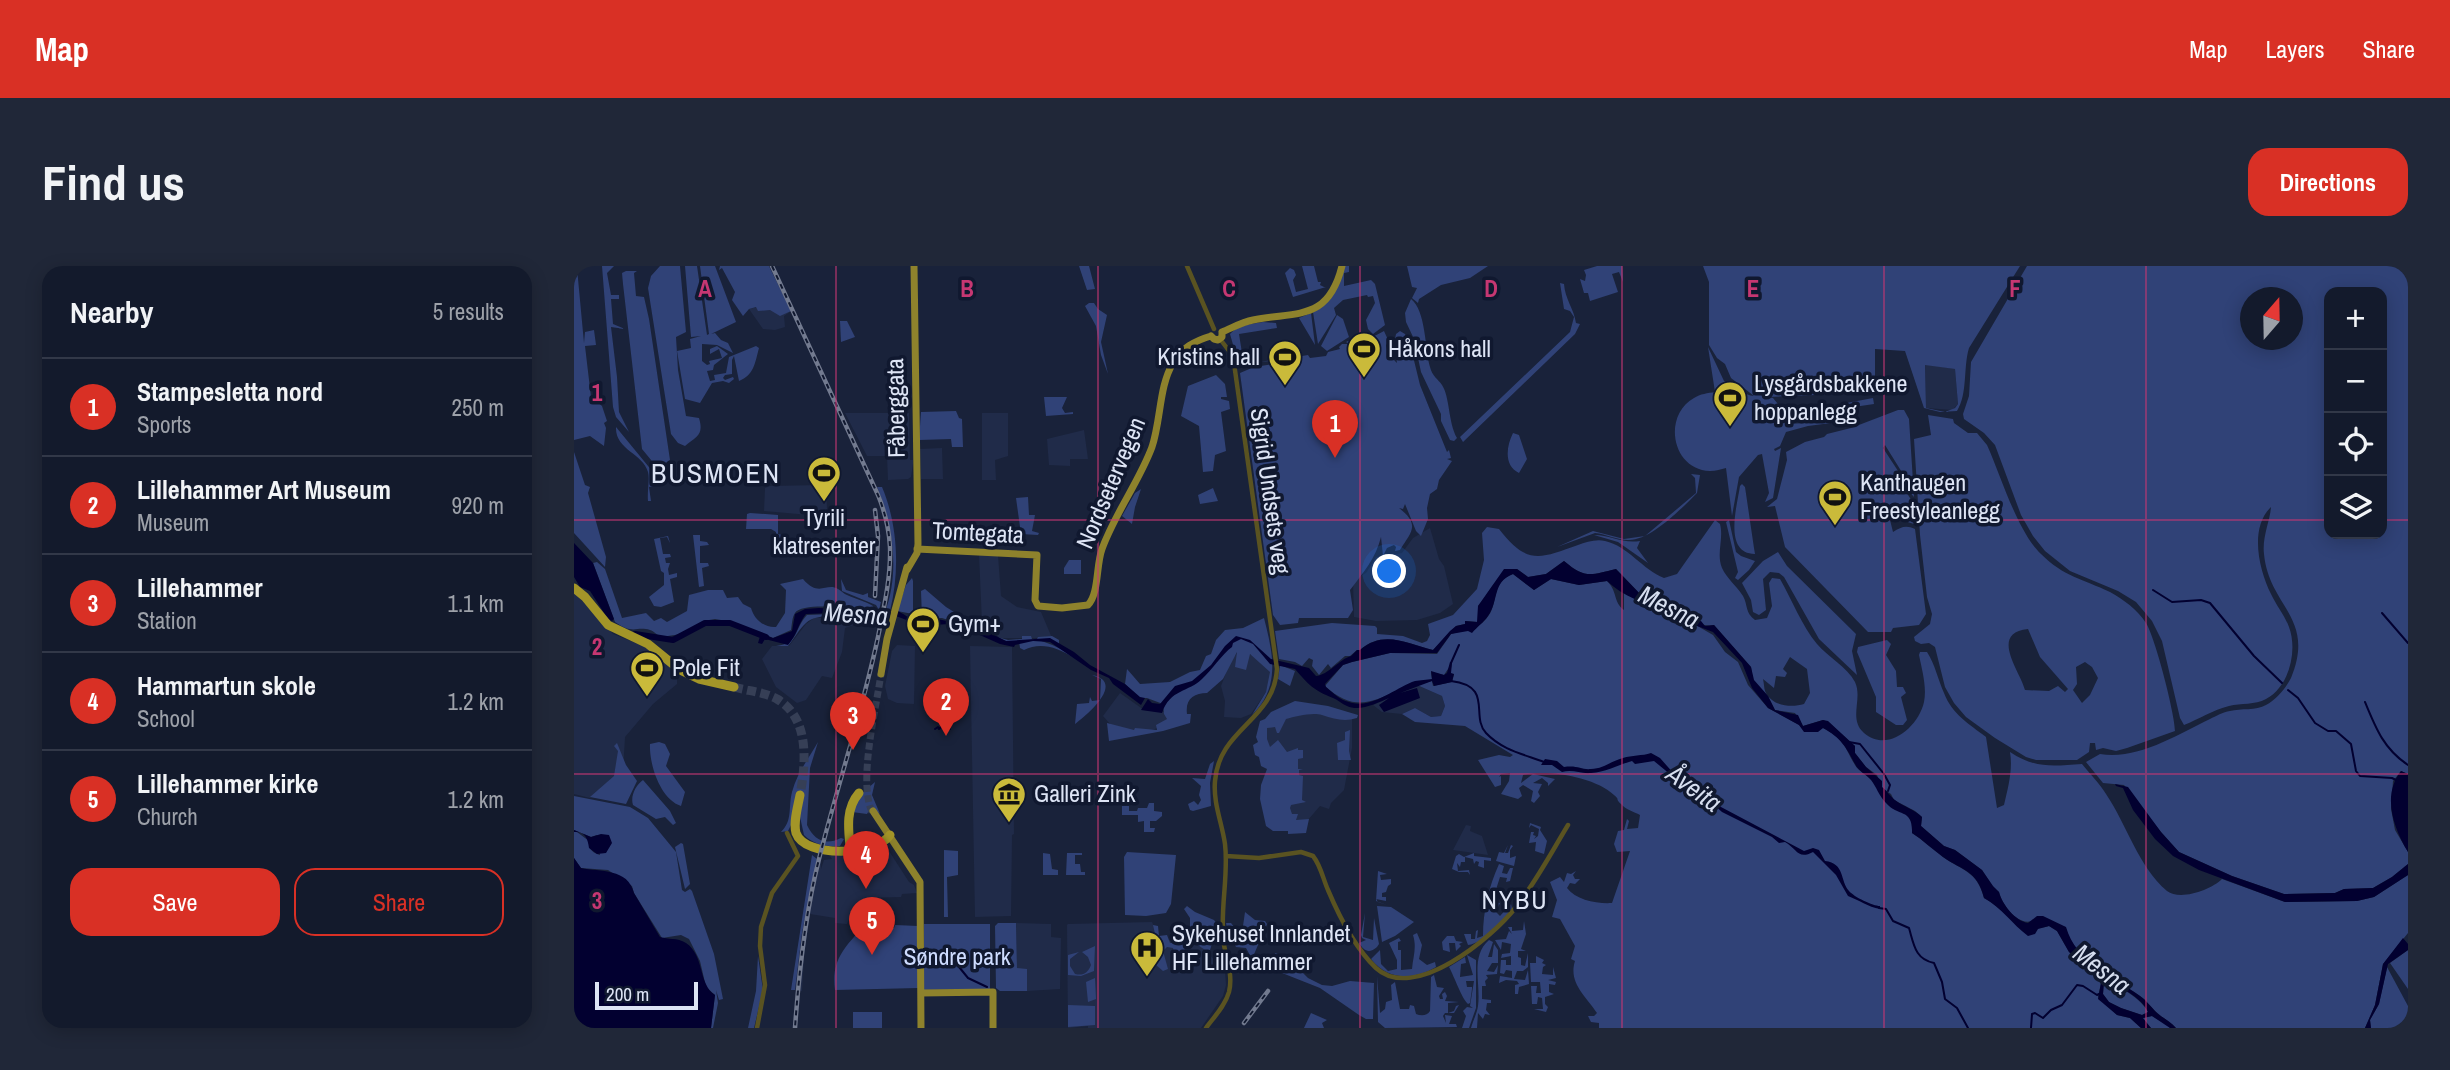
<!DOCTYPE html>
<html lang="en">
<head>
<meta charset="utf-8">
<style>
  body { margin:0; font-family:"Archivo Narrow",sans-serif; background:#202738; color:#f1f3f6 }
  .controls { position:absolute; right:21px; top:21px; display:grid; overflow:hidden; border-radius:14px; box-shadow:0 4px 18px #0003 }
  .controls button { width:63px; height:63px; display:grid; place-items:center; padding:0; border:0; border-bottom:2px solid #323848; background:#131a2c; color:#f1f3f6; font:35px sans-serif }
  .compass { position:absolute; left:1666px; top:21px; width:63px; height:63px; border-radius:50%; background:#131a2c; box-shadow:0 4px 18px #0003; rotate:20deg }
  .scale { position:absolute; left:21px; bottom:18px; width:103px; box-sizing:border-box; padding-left:7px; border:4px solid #dde4f5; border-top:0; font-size:19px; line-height:24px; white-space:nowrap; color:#dde4f5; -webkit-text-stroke:5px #10182f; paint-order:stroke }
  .you { position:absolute; left:816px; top:306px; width:24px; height:24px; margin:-18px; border:5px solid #fff; border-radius:50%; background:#1a73e8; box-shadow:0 0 0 10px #1a73e833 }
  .badge { display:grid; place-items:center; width:46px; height:46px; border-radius:50%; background:#d93025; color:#fff; font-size:23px; font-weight:700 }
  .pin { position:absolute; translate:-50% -58px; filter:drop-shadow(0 2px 4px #0008) }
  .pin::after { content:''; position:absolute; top:37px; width:24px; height:21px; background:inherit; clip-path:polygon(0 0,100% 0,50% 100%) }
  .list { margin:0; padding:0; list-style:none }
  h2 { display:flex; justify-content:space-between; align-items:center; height:91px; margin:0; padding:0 28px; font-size:30px }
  h2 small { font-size:23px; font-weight:400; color:#9da1a9 }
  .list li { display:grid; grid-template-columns:46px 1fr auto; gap:21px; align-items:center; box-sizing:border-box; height:98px; padding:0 28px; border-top:2px solid #323848 }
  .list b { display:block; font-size:26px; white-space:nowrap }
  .list p { margin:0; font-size:23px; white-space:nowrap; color:#9da1a9 }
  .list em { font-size:23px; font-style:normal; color:#9da1a9 }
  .actions { display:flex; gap:14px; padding:21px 28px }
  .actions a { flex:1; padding:16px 0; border:2px solid #d93025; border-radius:21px; text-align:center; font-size:24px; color:#d93025 }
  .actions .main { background:#d93025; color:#fff }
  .icon { flex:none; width:38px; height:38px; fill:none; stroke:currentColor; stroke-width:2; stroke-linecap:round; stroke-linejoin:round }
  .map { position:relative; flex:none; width:1834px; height:762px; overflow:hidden; border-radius:21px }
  header { display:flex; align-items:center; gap:42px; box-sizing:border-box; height:98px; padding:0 35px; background:#d93025; color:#fff }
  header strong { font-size:33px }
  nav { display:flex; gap:38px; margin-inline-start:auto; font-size:24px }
  .intro { display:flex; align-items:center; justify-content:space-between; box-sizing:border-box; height:168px; padding:0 42px }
  h1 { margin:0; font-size:49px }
  .button { padding:18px 32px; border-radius:21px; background:#d93025; color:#fff; font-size:24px; font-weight:700 }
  main { display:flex; gap:42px; padding:0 42px }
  aside { flex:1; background:#131a2c; border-radius:21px; box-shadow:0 4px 18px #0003 }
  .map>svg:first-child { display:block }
</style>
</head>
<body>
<header>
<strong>Map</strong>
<nav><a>Map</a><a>Layers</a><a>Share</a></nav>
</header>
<div class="intro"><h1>Find us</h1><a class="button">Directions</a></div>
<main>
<aside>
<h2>Nearby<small>5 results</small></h2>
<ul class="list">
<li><span class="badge">1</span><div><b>Stampesletta nord</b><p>Sports</p></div><em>250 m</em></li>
<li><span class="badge">2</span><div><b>Lillehammer Art Museum</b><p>Museum</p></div><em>920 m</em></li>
<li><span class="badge">3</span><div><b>Lillehammer</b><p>Station</p></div><em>1.1 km</em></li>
<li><span class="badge">4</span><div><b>Hammartun skole</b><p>School</p></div><em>1.2 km</em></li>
<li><span class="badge">5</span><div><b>Lillehammer kirke</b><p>Church</p></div><em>1.2 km</em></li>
</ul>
<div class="actions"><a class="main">Save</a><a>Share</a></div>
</aside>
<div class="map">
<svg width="1834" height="762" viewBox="0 0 1834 762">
  <rect width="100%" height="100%" fill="#19223a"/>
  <path fill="#202b49" d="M 212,34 L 217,45 L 210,50 L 211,61 L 201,64 L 189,63 L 175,43 Z
    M 1351,98 L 1381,103 L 1384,138 L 1378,144 L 1352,142 Z
    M 271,147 L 335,147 L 336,194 L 339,194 L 339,198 L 337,211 L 334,213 L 314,214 L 313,190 L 293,190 Z
    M 408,147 L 434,147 L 434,190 L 421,194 L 422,214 L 408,214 Z
    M 510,164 L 514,193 L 496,193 L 496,200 L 475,199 L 473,173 Z
    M 368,182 L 369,213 L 347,213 L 346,183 Z
    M 248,219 L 252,221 L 253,243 L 247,250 L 190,245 L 191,222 L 196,220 Z
    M 856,262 L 865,293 L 870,300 L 879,338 L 866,347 L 843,354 L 802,355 L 780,351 L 779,314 L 792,307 L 802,291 L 828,287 L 839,272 Z
    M 405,288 L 424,289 L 427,330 L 443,341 L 467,346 L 478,372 L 426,372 L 408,357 Z
    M 0,326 L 39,368 L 77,383 L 103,408 L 103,418 L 79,438 L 51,471 L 49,505 L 16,532 L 0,528 Z
    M 281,351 L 282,358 L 271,362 L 268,386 L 258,412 L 248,410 L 232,434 L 223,437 L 202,421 L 188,393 L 198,380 L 215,380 L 232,358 L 240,352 Z
    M 323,379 L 341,380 L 340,438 L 323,437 L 314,433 L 311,420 L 318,385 Z
    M 396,380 L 438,381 L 440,568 L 438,569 L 437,650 L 401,651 Z
    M 665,385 L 678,389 L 693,402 L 696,406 L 696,412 L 692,426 L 677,448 L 667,452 L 650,451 L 651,435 L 647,420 L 657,394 Z
    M 843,419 L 868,430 L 871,440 L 867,450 L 857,451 L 841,442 L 828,448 L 808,446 L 799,439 Z
    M 546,427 L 570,444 L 591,446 L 594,455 L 581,463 L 546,469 L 529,450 Z
    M 728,439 L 778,450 L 778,482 L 770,524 L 757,537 L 755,543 L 746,540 L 733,555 L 716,566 L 689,463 Z
    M 892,559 L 897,560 L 896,565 L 908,570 L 914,589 L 879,584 Z
    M 310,583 L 315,585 L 335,616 L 340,619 L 343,627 L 328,628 L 327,631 L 290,632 L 291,654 L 275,653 L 273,658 L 261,657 L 261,652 L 236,648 L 230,690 L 228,725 L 221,724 L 228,667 L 243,593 L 247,595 L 247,603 L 250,594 L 258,593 L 256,590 L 299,586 Z
    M 578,656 L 586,674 L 621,674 L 651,705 L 652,719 L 649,730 L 627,762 L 514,762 L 514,760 L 494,762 L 493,659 L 494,658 Z
    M 442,657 L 477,658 L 477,671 L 487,672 L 486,723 L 453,725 L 453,703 L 443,703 Z"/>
  <path fill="#304277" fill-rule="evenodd" d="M 0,0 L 10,0 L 3,2 L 10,77 L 11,66 L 20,64 L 22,79 L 11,80 L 17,131 L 28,140 L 33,155 L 30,157 L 32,162 L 30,180 L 16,170 L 0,174 Z
    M 28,0 L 40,0 L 33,7 L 37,29 L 45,29 L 45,33 L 37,33 L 39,58 L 51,63 L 37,61 L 43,111 L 45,146 L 55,166 L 42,151 L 39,141 Z
    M 86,0 L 106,0 L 112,66 L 102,71 L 104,104 L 112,150 L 125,152 C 130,169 123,170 111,180 L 104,177 L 97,168 L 74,22 L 77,10 Z
    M 111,0 L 123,0 L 133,69 L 135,68 L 126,0 L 141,0 L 162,56 L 137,68 L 141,67 L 147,74 L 154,77 L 159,87 L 143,79 L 128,78 L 128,95 L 133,99 L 136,98 L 135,95 L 148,92 L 145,83 L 136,88 L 136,83 L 143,80 L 154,88 L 140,99 L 139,104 L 133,105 L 136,115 L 141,114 L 140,109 L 152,107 L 155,91 L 182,80 L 185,82 C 181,97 180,109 165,115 L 160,90 L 158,94 L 158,108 L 151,109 L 149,112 L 151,114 L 159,111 L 160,113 L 155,117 L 149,115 L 138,117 L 126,137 L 111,133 L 103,85 L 117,82 L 116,73 L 127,70 L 117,71 Z
    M 146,0 L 195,0 L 217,45 L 206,50 L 196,44 L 184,45 L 182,41 L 175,43 L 169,50 L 158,34 L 161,26 L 148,2 L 145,4 Z
    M 505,0 L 515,0 L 521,23 L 513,24 Z
    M 728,0 L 740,0 L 744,16 L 747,16 L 746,19 L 750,21 L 752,21 L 719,31 L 711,7 L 716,2 L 720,4 L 722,9 L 719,14 L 722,26 L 734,23 Z
    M 770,0 L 775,0 L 775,6 L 770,7 L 770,20 L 797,14 L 801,18 L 811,59 L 799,68 L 794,63 L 792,54 L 801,37 L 799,30 L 794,31 L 793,29 L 769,34 L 760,42 L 762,49 L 744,78 L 739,46 L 745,43 Z
    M 833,0 L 914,0 L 896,12 L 867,19 L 845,33 L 844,37 L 838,32 L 843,22 L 838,21 Z
    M 1023,0 L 1048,0 L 1049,16 L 1045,6 L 1038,8 L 1044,26 L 1016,35 L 1014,27 L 1010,27 L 1006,13 L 1011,15 L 1012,9 L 1010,4 Z
    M 1129,0 L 1446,0 L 1395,82 C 1389,102 1394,127 1383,145 L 1366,146 L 1350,142 L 1331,85 L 1301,83 L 1301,123 L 1266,128 L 1194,131 L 1199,132 L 1209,144 L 1246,142 L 1299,132 L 1300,138 L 1246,146 L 1211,155 L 1211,158 L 1234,157 L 1279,149 L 1280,154 L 1234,160 L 1212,166 L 1206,180 L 1200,183 L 1201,185 L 1207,182 L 1199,232 L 1191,236 L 1195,227 L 1188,188 L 1184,189 L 1165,211 L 1158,250 L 1152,202 C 1147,203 1142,205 1136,205 C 1098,204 1088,150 1120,132 C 1126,128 1134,127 1141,126 L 1134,81 L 1150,115 C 1160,119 1171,130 1180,130 L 1157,112 L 1151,98 L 1143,92 L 1135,79 L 1135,16 ZM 1351,99 L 1381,103 L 1384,138 L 1381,142 L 1371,146 L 1352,142 Z
    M 1453,0 L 1834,0 L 1834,508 L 1827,505 L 1819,515 L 1817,543 L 1821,564 L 1834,586 L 1834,598 L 1818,611 L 1799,622 L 1770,623 L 1761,627 L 1710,628 L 1658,610 L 1605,586 L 1587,566 L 1550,519 L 1529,517 L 1512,496 L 1526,488 C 1565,494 1602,469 1636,453 C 1642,450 1649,446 1656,445 C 1667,442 1682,445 1692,439 C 1702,434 1712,422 1717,412 C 1742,351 1695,341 1690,288 C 1688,271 1696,255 1697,241 C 1675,262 1685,304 1697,328 C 1702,339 1711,350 1715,361 C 1724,385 1715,421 1692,433 C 1681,439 1667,437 1655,440 C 1639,444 1625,453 1610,459 L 1606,452 L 1588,375 L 1578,355 L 1562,336 L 1544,325 L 1496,305 L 1471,285 L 1459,270 L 1447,249 L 1421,179 L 1410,167 L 1390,153 L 1389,148 L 1395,130 L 1397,96 ZM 1755,26 L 1808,26 L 1808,268 L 1755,268 ZM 1676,32 L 1718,32 L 1718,74 L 1676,74 Z
    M 52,5 L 63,5 L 60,7 L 62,30 L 70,31 L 75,53 L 96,194 L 86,201 L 82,200 L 68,183 L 49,18 L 48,7 Z
    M 986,17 L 990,18 C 991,33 1000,43 1002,57 L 1006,58 L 1001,68 L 889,176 L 886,171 L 996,66 L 1000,51 L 996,45 L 990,43 Z
    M 837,33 C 852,44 851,84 856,101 C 858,110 864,113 868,119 C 876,131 874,156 883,172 L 880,175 L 876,174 L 867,155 L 867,148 L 847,106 L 840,73 L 832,56 L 831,47 Z
    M 515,37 L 520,37 L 524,43 L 533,49 L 527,76 L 534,108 L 527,89 L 522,60 L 511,40 Z
    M 737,47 L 741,79 L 725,52 Z
    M 763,49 L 769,53 L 775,71 L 753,85 L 747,80 Z
    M 266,55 L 273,55 L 281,71 L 267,76 Z
    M 689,56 L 702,57 L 703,62 L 665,68 L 668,87 L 674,86 L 677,98 L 665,100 L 656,68 C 664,59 677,58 689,56 Z
    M 810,65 L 815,76 L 812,79 L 814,88 L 823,97 L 820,78 L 822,68 L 826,65 L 831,68 L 836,78 L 846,119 L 873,186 L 875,184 L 877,192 L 873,193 L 878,195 L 865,214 L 863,223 L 856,228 L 853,242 L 854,253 L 847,270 L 842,265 L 831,238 L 829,243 L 825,242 C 847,259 837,266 826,284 L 821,285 L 822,281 L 820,279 L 813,282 L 809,290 L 807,271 C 802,292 789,307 776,324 L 779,344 L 774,352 L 725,352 L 724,357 L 706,359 L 699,349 L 666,107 L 680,101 L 718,95 L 717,93 L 686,96 L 716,91 L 720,95 L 727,94 L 728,90 L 734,89 L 736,92 L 752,90 L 754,86 L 766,83 L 765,81 L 768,78 L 775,78 L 772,76 L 774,75 L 793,74 Z
    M 642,109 L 651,118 L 653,131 L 647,131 L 647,133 L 655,135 L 656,143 L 647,146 L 652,185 L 641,189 L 639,205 L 629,206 L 625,160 L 607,150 L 614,120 Z
    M 470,131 L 493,131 L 488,142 L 491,147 L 499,146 L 499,148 L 472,150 Z
    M 1324,144 L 1330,144 L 1335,153 L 1340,231 L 1333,223 L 1329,208 L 1311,179 L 1309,182 L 1326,208 L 1331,224 L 1341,240 L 1343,256 L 1340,258 L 1315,250 L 1319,266 C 1327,261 1332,259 1341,263 L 1352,348 L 1345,359 L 1319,362 L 1317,366 L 1294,366 L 1211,281 L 1201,240 L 1193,241 L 1203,233 L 1213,194 L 1212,186 L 1231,176 L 1250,171 L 1253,168 L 1277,162 Z
    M 382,145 L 385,152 L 388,153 L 389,181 L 378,181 L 377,173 L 345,174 L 347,146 Z
    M 1354,149 L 1379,153 L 1380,157 L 1394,167 L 1403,167 L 1413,179 C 1427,210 1443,265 1467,288 C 1490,311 1509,313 1536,326 C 1550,334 1563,343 1572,357 C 1581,371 1601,448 1601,465 L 1553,482 L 1542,485 L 1529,482 L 1522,484 L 1521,477 L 1516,477 L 1515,486 L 1503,494 L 1462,494 L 1452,491 L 1421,472 L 1392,451 L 1380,437 L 1371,421 L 1361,381 L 1355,377 L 1347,378 L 1341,375 L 1340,371 L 1356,358 L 1358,348 L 1353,331 L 1346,269 L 1340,173 L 1357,169 ZM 1454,363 L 1466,391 L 1494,423 L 1491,426 L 1484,420 L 1475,425 L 1451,424 C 1446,405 1415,367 1454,363 ZM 1511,396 L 1518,401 L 1524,412 L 1516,429 L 1508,437 L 1499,424 L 1503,418 L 1502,401 Z
    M 42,161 L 79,206 L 83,219 L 75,221 L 77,235 L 74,235 C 73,226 76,213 74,206 C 69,187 41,184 42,161 Z
    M 939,167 L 945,169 L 953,193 L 945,207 C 930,200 932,181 939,167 Z
    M 0,186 L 11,219 L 16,221 L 14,227 L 32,291 L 31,301 L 0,267 Z
    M 1117,208 L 1126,209 L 1123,227 C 1107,243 1076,275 1054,274 C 1043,274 1032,268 1021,267 L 983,281 L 1019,265 L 1050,273 L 1071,270 L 1122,227 L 1121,212 Z
    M 1168,218 L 1171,221 L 1180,282 L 1181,288 C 1149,288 1163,240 1166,220 Z
    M 303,221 L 308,221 C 324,259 326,305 316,345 L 311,346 C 326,307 319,259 303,221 Z
    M 639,222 L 644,235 L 626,238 L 624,229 Z
    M 567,223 L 561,241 L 558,258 L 548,250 L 561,227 Z
    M 454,231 L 455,249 L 461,249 L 458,265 L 465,267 L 464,269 L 447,268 L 442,232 Z
    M 176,247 L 204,249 L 204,268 L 208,269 L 209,274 L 212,274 L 212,278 L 202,278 L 202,266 L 197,263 L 172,263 L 173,248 Z
    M 1141,254 L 1146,258 C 1150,273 1142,287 1148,302 C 1153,313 1163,320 1169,330 C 1174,339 1171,347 1181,354 L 1193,352 L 1198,340 L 1195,317 L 1198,312 L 1206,313 C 1218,334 1228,360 1243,378 C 1254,391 1273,401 1281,416 C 1289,433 1274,453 1290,467 C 1313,487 1344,462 1350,436 C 1353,421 1348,404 1345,389 L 1346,386 L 1353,386 C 1361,398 1364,414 1370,427 C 1378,448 1395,458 1412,471 L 1423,542 L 1430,539 C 1434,522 1439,504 1436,486 C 1462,503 1479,500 1508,498 C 1516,508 1526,518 1532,528 C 1553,559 1564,600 1593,625 C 1606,635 1637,624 1648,613 L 1711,636 L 1783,635 L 1800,631 L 1834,609 L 1834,667 L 1809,698 L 1801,739 L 1791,762 L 1602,762 C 1596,755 1588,752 1581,745 C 1576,740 1572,734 1566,730 C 1538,710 1502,696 1491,661 L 1460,654 C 1445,662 1428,639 1425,626 L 1419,621 L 1408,604 L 1381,584 L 1370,580 L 1347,560 L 1348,551 L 1341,545 L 1320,534 L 1317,528 L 1308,522 L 1303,509 L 1292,501 L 1281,487 L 1281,480 L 1254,456 L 1249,454 L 1229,460 L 1221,447 L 1201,444 L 1194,430 L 1179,414 L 1177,401 L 1140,359 C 1121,362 1111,347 1097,337 L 1092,339 L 1068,330 L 1042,303 C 1017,309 1011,313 990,295 L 972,308 L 954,311 L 943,303 C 922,306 917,326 904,340 L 904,356 L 891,355 L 891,358 L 882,360 L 859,384 C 834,378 809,363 786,384 L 783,384 L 776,390 L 771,390 L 757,402 L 754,398 L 745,409 L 738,400 L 739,394 L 735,392 L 728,400 L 721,396 L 705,393 L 701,365 L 758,357 L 801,360 L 803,362 L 803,368 L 829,370 L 848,377 L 853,375 L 856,369 L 854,358 L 879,349 L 903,323 L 910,294 L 908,267 L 913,261 L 925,263 C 953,299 965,293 1004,279 C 1012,276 1022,273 1031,275 C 1054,280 1069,304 1090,312 L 1103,308 ZM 1216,391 L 1233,403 L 1236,427 L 1230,438 C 1217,442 1197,440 1191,425 C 1190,422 1190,417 1189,413 L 1200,422 L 1202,410 L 1211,411 L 1213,407 L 1209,403 Z
    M 1155,254 L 1162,286 L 1167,290 L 1181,295 L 1175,304 L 1164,314 L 1161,312 L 1164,306 L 1152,256 Z
    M 119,269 L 126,269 L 126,275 L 133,276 L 135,279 L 126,280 L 126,297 L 134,297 L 135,300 L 128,302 L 130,320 L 125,321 Z
    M 1020,269 C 1036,269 1049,278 1066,275 L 1063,282 L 1074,297 L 1044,276 Z
    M 94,270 L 96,277 L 93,271 L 86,272 L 89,288 L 96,288 L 97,291 L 91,292 L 92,297 L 96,297 L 94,303 L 95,309 L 103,307 L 103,311 L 96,313 L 100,336 L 87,341 L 80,340 L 75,331 L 90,319 L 90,307 L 87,305 L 80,273 Z
    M 1204,286 L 1213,300 L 1282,368 L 1278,385 L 1283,409 L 1245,373 L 1210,311 L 1205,307 L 1196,306 L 1189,313 L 1192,344 L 1185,349 L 1179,346 L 1177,334 L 1168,317 L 1189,295 Z
    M 495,294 L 507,294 L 507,308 L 490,308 L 490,302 Z
    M 23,296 L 31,303 L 48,352 L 72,347 L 80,355 L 87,352 L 93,356 L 113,345 L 115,329 L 134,324 L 149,324 L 153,332 L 164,331 L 169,338 L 177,342 C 180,353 190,362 202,361 L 211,347 L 212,324 L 206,318 L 229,313 C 245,332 252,316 264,323 C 268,325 270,328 273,329 C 282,333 291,335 299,340 L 300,345 C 286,343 228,335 221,347 C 218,351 218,359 217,364 L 199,372 L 159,356 L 141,353 L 129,355 L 107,368 L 87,371 C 83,369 80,365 76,364 C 62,360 59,369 41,356 L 19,297 Z
    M 939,308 L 960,324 L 977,313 L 1005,319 L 1033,315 C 1044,326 1039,336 1050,344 L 1050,326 L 1059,332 L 1094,343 L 1139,369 L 1151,386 L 1164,396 L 1174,419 L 1194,442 L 1225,459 L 1231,466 L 1249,462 C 1272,474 1269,479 1281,499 C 1285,506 1293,508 1298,514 C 1306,526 1318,545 1334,548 L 1338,557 L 1338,567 C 1349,574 1358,583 1369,591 C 1389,605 1403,605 1410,632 C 1434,645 1444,669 1475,660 L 1483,665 L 1495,686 L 1525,712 L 1527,717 L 1524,731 L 1543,749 L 1556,752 L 1567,762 L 1025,762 L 1025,757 L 1017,756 L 1014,750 L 1020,750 L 1023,747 C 1012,730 994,717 1001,695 L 997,693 L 1001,680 L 986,653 L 978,651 L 983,634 L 976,616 L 986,611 L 990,616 L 993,607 L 997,608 L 1002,605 L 999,609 L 1001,613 L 1006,613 L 1001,618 L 996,617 L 993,622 C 1002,634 1023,638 1038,637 L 1056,585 L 1043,586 L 1040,578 L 1044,565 L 1050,564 L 1053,553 L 1055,555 L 1053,563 L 1064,562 L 1066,549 C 1060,546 1051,543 1047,538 C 1040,531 1047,535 1040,529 C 1021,511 973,503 949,509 L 947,517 L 959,508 L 981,513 L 974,520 L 974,517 L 968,512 L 959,517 L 968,518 L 964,526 L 966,530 L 960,537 L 957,535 L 959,525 L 949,519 L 945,522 L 948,530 L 944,533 L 927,528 L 935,515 L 936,507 L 927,508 L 925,511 L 927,510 L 927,519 L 921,521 L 904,494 L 925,489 L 936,491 L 939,489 L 891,460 L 841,456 L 828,448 L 841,442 L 857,451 L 867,450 L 871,440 L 868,430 L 843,419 L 858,415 L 859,420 L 878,416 L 880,408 L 876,408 L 878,397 L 870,409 L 857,406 L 858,414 C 816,417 793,459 751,420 L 769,399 L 778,396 L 816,387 L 863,388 L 877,368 C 889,364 903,364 912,353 C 926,338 915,317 939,308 Z
    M 338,312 L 339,315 L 339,348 L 323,345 L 332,319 Z
    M 267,313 L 272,324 L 289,329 L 294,327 L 294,331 L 307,336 L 305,344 L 302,339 L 268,325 Z
    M 351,323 L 372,341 L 401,359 L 387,358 L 368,352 L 348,352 L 347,325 Z
    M 284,347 L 300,351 C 282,354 246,344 232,357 C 225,363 220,373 214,380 L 202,380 C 226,377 219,364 233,349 Z
    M 690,352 C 699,387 707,421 678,449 L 692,426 L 696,406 L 676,388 L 672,404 L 661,401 L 663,386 L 649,413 L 633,427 C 620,427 611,433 613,448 L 617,448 L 616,457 L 589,465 L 535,475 L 533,457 L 560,464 L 561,462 L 583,464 L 582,459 L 593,453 L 590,448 L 589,438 L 573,432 L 566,432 L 551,418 L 553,403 L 566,418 L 596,416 L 616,406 L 626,404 L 632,390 L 637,388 L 642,374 L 651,364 L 669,362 Z
    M 448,370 L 457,370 L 458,373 L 463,373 L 464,371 L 478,370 L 485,374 L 485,379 L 475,375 L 464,374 C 477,378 490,383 500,392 C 483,381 466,376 450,384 L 446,382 L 445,375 L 432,375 L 423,371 L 434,374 L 448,373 Z
    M 1313,374 L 1317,378 L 1312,389 L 1322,405 L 1323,421 L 1329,421 L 1332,427 L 1327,431 L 1333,454 L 1329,459 L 1322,459 L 1302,446 L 1302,431 L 1283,386 L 1284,381 Z
    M 706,399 L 721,405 L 716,420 L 704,413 Z
    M 518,409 C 552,416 513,449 501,458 L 503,438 L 515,437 L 516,431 L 518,435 L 526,434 L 527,413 Z
    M 721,435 L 754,440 L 784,449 L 783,452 C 770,456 761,453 748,449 C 739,446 722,450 712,453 L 705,467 L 703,467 L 701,461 L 693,462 L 693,473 L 696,481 L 704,474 L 713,486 L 724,482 L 724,484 L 729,484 L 729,492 L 724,493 L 724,503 L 729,503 L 725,504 L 725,509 L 729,510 L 728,534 L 732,536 L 717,539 L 716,542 L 718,548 L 724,548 L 722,554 L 735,553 L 732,567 L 714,568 L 714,565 L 699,565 L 692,560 L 686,533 L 687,519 L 693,503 L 687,500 L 685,491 L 681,489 L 679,479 L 684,476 L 682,471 L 686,455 L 691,453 L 697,446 Z
    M 776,464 L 775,485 L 777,494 L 764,494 L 763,477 L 771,474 L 771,466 Z
    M 85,476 L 91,478 L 96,488 L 92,500 L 111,526 L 107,540 C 86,533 75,498 76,478 Z
    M 244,476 L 236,502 L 233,559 C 240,574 251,580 267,572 L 270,573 L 266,580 C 253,581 240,579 230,569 L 226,551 L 226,525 L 222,527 L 220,553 L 214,565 L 207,566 C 219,554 214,542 218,526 C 223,507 235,492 244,476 Z
    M 43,477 L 52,499 L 63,515 L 52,538 L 16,531 L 40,510 L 44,485 L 40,480 Z
    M 640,495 L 636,517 L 637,540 L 619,545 L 616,544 L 614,538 L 620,535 L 624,539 L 627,534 L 625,529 L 627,520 L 618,512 L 631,513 L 636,498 Z
    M 69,514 L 96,545 L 102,557 L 99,559 L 91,551 L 82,553 L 59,539 C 56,530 62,519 69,514 Z
    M 301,516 L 298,529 L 306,548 L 297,541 L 293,548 L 278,546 L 286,529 Z
    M 0,530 L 56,541 L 74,552 L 102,586 L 108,624 L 111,626 L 116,623 L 118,625 L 140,688 L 149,733 L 145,734 L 142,724 L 144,737 L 139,762 L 137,762 L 141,729 L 132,721 L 126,695 L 115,673 L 107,669 L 88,672 L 60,627 L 58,620 L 34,604 L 7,602 L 0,592 L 0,566 L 3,566 L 15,575 C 14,583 19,587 26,589 L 23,569 L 17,571 L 0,564 Z
    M 575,537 L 580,537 L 580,545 L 588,546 L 588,550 L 582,555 L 576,555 L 576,562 L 581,562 L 580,566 L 570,566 L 570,555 L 564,556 L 564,549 L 548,549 L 548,540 L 555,540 L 555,545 L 563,545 L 564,542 L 573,542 Z
    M 956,557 L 967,561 L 966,564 L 973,575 L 970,588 L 961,585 L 962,576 L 955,577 L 957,566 L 960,566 L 959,569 L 962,570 L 960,573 L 964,570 L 965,563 L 957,559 L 955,562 Z
    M 107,577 L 109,578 L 116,618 L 111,623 L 101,581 Z
    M 934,579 L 931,587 L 934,587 L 937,579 L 939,580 L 936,584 L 936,592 L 942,590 L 940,600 L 922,595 L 925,586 L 930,587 Z
    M 370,584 L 384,585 L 384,609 L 373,611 L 374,651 L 370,651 Z
    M 553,586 L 602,589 L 597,638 L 592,647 L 572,650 L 551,649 L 550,591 Z
    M 469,587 L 476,588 L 478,603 L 484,604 L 484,609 L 469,609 Z
    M 493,587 L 508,587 L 508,589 L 501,589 L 501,598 L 506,598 L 507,606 L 511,606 L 511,609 L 492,609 Z
    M 900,587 L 900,590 L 917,592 L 917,595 L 910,594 L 910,602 L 904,600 L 905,596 L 902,595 L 900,598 L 899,593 L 891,591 L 891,596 L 887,596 L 886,601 L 883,597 L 884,605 L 895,604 L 896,609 L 894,606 L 885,606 L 878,603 L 882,590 L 885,588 L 890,591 Z
    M 238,589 L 243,593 L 228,667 L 221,724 L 217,724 Z
    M 925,598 L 930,600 L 928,607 L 933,608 L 936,602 L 939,602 L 936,615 L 932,616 L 933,612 L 926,611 L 918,636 L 926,637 L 922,646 L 926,650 L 937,638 L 938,643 C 927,655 911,677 894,679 L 890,668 L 897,668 L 897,673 L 901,673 L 902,665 L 904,664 L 903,672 L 909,670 C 909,645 915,620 925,598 Z
    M 804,605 L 813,608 L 806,609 L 807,614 L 817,613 L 817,618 L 814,620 L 812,626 L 808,627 L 808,631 L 812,631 L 812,635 L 802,633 L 804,636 L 813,639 L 802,635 Z
    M 613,640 L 621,646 L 640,654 L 644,659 L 636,684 L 631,684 L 621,677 L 610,684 L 613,686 L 607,691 L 609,701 L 607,703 L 604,702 L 599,682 L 593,681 L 589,685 L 594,703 L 589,705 L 582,699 L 581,684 L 577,677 L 582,672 L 579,659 L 584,660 L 585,670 L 593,669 L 596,677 L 599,677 L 616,661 L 616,652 L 610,643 Z
    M 803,640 L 817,641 L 840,656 L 821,670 L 808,676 Z
    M 671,646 L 681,654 L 691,655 L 693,658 L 678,693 L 672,682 L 662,681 L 654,666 L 652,657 L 657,657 L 661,662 L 669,660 Z
    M 791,647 L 789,671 L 799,674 L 800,652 L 805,678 L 803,681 C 795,688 790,685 785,677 L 792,674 L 788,672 L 787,669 Z
    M 950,655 L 952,668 L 947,683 L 952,685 L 944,685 L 944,691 L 947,692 L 947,699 L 951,700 L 954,687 L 954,701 L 949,705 L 943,705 L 940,713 L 951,714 L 954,704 L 955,718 L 945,721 L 944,728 L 941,728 L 941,719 L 945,718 L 943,715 L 932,714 L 925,717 L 926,710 L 938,712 L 938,705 L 932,704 L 930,708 L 926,707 L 927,694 L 932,694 L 932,699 L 937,699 L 937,690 L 927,692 L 928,688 L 936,687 L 937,678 L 928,676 L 927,684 L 921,674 L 932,673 L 935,665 L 938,668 L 934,661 L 938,661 L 938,665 L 949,664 Z
    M 424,657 L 442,657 L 443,702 L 453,703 L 453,725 L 426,725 L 422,722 L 421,660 Z
    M 350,658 L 416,658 L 416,723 L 350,724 Z
    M 321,659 L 344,660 L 344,722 L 261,724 C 257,695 270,682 288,662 L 320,662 Z
    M 843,667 L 848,679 L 845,693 L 853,699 L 861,696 L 862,701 C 840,714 814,715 797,693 L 806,684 L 807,698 L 814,705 L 823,703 L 823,694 L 815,677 L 825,672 L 827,675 L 824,676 L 824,684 L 827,684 L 827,704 L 838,703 C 839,691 843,682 839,669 Z
    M 873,670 L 880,670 L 882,675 L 889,676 L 887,686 L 889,676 L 885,678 L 887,680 L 882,685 L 881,677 L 875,677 L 876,686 L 869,684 L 868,676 Z
    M 915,674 L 919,676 L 914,691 L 918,691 L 920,678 L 924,684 L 924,697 L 918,697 L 913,705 L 920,706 L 924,699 L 923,708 L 912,709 L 914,712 L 911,715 L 912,720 L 908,720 L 908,733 L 917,734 L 917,737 L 913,737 L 912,744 L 916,749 L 911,748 L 909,753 L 904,747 L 903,762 L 897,762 C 899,755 903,747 904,740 C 907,718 896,690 915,674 Z
    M 521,680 L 520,705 L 507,710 L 494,709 L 494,689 L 505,686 L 496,693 L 496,700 L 501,708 C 509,710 514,707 517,699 L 514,691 L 508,686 Z
    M 1834,684 L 1834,723 L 1816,697 Z
    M 701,687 L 706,689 L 708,697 L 715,703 L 724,702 L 734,712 L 748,719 L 758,720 L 776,715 L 800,717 L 799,753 L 792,753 L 785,749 L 746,722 L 703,705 L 698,701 Z
    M 893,689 L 902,694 L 902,742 L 895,762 L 888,762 L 892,750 L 889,745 L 893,741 L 899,742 L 896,740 L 900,715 L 892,715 L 893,721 L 898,721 L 898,723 L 896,737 L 894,738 C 888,733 880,710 875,701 L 891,691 L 892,697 L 887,698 L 886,711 L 899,709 Z
    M 184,690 L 189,724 L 180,762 L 174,762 L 182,725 Z
    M 962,690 L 970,694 L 968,697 L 972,699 L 969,701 L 968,708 L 979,709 L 979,701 L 982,712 L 974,714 L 982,716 L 981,719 L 975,718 L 975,726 L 980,728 L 971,731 L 971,738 L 974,741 L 972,746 L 960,743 L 969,743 L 968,732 L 964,731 L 963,738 L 958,738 L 957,720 L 963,720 L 962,727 L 967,727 L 966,716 L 957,716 L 956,697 L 962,697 Z
    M 1813,701 L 1834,740 L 1834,762 L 1797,762 L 1796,754 L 1805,738 Z
    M 860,709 L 863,721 L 870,722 L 865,730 L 866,733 L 869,733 L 868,728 L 871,726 L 873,730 L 871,735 L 885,736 L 874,737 L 874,747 L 880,745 L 882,740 L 885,739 L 880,747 L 871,747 L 869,750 L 872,757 L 871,749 L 878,750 L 875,758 L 882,758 L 883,761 L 811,762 L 804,756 L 803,710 L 806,747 L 811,743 L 812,736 L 818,734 L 817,719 L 821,716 L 826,743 L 835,743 L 836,739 L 840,740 L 842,748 C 847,750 853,750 856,745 L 857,711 Z
    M 521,712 L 522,733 L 514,736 L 512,716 Z
    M 1530,714 C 1544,719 1568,733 1574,746 L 1568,749 L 1547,742 L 1535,736 L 1529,728 Z
    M 494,739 L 521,740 L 521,759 L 494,761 Z
    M 279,746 L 308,746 L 308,762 L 279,762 Z
    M 737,747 L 753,754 L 748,757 L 750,762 L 730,762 Z
    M 1578,750 L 1595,760 L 1596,762 L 1577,762 L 1569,755 L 1569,752 Z"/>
  <path fill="#020030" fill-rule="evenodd" d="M 0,277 L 19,297 L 40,353 L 38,355 L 34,353 L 16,325 L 6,321 L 0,311 Z
    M 990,295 C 1011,313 1017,309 1042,303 L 1068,330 L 1092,339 L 1097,337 L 1109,345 L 1119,356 L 1127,355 L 1131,360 L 1140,359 L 1177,401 L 1180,414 L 1194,430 L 1201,444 L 1224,449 L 1229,460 L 1249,454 L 1254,455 L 1281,480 L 1281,487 L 1292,501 L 1308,515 L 1308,521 C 1313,525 1317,531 1321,534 C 1330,541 1340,543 1348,551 L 1347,560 L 1370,580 L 1381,584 L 1408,604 L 1419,620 L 1425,626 C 1428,638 1441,655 1454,657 L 1463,650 L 1469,650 L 1492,661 C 1502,696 1538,710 1566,730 C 1572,734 1576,740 1581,745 C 1588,752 1596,755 1602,762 L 1596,762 L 1578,750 L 1569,752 L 1577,762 L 1567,762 L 1556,752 L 1543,749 L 1524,733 L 1527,717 L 1525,712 L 1495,686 L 1483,665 L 1475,660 L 1464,663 L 1461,668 L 1454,670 C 1438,658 1428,642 1410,632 C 1403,604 1389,605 1369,591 C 1358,583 1349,574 1338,567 C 1339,542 1324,551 1312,537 C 1305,530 1302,520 1297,514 C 1292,508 1284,505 1281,498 C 1272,481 1267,472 1249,462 L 1244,466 L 1230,466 L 1225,459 L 1194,442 L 1178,422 L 1168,397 L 1139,366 L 1118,358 L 1108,351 L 1101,353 L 1096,350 L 1094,343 C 1073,339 1048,330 1033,315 L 1005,319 L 977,313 L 960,324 L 939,308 C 918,316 925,335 914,350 C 910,356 903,361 898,367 L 894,365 L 877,368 L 863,387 L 816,387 L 778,396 L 769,399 L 751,418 L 752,421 C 759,427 766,434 775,436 C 798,444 822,421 841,415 C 846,414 853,414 858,413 L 857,405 L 870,409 L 873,407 L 876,396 L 878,397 L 877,407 L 880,408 L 878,416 L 860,420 L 858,415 L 826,427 L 843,422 L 846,432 L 810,446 L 805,439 L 815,432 C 803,437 786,446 773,440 C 768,438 764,434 759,432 C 739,424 734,418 721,403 L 696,398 L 679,378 L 667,373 L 659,377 L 658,381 C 649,387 637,405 628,413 C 615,426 596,423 588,447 L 567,444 L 574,433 L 578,437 L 586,438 L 601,420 L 618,415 L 637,399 L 651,380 L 662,370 L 676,374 L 697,393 L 735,402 L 742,410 C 754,409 766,393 777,390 L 783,384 L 786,384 C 810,363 834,378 859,384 L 876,365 L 882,360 L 891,358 L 891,355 L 903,356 L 904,340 L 930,303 L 943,303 L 954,311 L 972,308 ZM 1530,715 C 1544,718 1569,733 1574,746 L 1568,749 L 1547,742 L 1535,736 L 1529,728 Z
    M 245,342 C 258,343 270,343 283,343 C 289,343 294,346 300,346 C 318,346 317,339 335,352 L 339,349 L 348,353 L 359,352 L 400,361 L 398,366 L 374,358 L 361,359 L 335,355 L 322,350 L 302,350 L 287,346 L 232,348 C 224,358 223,369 214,379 L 191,373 L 188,378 L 184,377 L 187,367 L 199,372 L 218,365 L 221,348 L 231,343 Z
    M 402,360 L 432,375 L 476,372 L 500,386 L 516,399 L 551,418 L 566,431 L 571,432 L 567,439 L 539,418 L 535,412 L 517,404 L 476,376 L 459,375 L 441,379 L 440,381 L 426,378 L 399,366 Z
    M 1077,487 L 1086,492 L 1101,509 L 1128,525 L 1147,541 L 1230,585 L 1239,582 L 1245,584 L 1251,595 C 1271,597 1266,615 1275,625 C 1280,631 1299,640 1306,640 L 1306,643 C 1294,641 1285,634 1274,630 L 1262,609 L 1239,586 C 1224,594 1223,583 1211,576 L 1205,577 L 1198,571 L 1148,546 L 1130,530 L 1108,518 L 1080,495 L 1061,498 L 1058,495 C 1044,499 1032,506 1017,507 C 1006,508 999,503 988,506 L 978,499 L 967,499 L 971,493 L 983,495 L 990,501 C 1004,499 1007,504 1017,503 C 1029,503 1037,495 1049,492 C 1058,489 1068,490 1077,487 Z
    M 1827,505 L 1834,508 L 1834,586 C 1819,561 1808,529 1827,505 Z
    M 1541,518 L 1554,521 L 1587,566 L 1605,586 L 1658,610 L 1710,628 L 1761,627 L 1770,623 L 1799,622 L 1818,611 L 1834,598 L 1834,609 L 1800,631 L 1783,635 L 1711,636 L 1625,604 L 1599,590 L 1581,573 L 1559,544 L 1549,522 L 1542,520 Z
    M 0,564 L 17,571 L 27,568 L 35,569 L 38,577 L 32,587 L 23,588 L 15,582 C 14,573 11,565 0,566 Z
    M 0,592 L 7,602 C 26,606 54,602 60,627 L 86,671 C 94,674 103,671 112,677 C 131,690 124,718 141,729 L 137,762 L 0,762 Z
    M 1829,672 L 1834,678 L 1834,684 L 1814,698 L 1805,738 L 1796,754 L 1797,762 L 1791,762 L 1801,739 L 1809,698 Z"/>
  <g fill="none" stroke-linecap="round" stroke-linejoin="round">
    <path stroke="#020030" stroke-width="2" d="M 1579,324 L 1598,336 L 1627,334 L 1636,337 L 1680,390 L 1708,417
      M 1808,347 L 1834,377
      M 877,397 L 885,379
      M 877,415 C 920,420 896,450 912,467 C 928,484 949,488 970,496
      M 1714,424 L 1724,432 L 1741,457 L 1754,465 L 1762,465 L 1777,478 L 1782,505 L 1786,510 L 1818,512 L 1822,514
      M 1791,436 C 1802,463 1810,483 1834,499
      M 361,463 L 364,461 L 365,463 L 367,461 L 376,463
      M 1275,476 L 1286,478 L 1310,508 L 1316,519 L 1314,525
      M 1305,642 L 1312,643 L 1319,655 L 1335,662 C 1340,679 1341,693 1360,697 L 1368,716 L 1371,733 L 1383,742 L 1394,762
      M 381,696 L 394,712 L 413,721
      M 1457,762 L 1458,748 L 1461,747 L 1469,752 L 1477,744 L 1488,739 L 1503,719 L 1509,720 L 1523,729 L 1525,728"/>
    <path stroke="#020030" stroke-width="6" d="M 61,368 L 99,374 L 131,357 L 156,357 L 192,371"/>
    <path stroke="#363f56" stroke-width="7" stroke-dasharray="7 3.5" stroke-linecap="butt" d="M 298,546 C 284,515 302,443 307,408"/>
    <path stroke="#363f56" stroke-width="9" stroke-dasharray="9 4.5" stroke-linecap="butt" d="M 160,421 C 174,425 190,426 203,433 C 236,452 232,497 226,529"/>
    <path stroke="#5a5321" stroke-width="4.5" d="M 613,0 L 640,63
      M 652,590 L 685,592 L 727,586 L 739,590 C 747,600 749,613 754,624 C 765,650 781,682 802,702 C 840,737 918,672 942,641 C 962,616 977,587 994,559
      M 183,762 L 191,719 L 186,680 L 187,661 L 198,627 L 224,590 L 213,567
      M 632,762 C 640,751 651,740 655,726 C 659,710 653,695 650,679 C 645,646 655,611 651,578 C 648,557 639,537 641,515 C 645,462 700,455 703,403 L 659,90 L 646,73"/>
    <path stroke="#8e822c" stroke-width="7" d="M 648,66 C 658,62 668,56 679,54 C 723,45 754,56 768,0
      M 637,70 L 640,73 L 644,74 L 648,71 L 648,66
      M 343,283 L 463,289 L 461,334 L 464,340 L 488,342 L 514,339 C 525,328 522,299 528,283 C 541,247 565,216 578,181 C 587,154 585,120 599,97 C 608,82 620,75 637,70
      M 333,304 L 343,287 L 344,278 L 340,0
      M 307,408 L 313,373 L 333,301
      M 299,545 L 346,616 L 347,762
      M 347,727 L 419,726 L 419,762"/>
    <path stroke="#a39528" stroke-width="9" d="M 0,322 L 11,331 L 34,359 L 74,378 L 106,404 L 125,413 L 160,421
      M 226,529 C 224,540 219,556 222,567 C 231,593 303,589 316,569
      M 274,584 L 276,580 C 274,561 272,542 285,527"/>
    <g stroke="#727a8f" stroke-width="4.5">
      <path id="rail" d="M 198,0 L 304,229 C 311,246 315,263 316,281 C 317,311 310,341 304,371 C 288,446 264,518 245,593 C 231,648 225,705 221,762
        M 301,330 L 304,270 L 301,244
        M 670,757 L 694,725"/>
    </g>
    <use href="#rail" stroke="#10182f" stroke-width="2" stroke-dasharray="5" stroke-linecap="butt"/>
  </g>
  <path fill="none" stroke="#c63772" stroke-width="2" stroke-opacity="0.55" d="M 262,0 L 262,762M 524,0 L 524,762M 786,0 L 786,762M 1048,0 L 1048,762M 1310,0 L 1310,762M 1572,0 L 1572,762M 0,254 L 1755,254M 1808,254 L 1834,254M 0,508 L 1834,508"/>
  <defs>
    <g id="stadium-pin" transform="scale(1.75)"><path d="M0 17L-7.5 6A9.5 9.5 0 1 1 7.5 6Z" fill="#caba3a" stroke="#10182f"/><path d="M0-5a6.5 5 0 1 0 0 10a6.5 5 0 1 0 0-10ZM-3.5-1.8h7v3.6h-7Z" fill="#111"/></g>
    <g id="museum-pin" transform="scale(1.75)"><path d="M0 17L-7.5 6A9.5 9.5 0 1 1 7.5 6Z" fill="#caba3a" stroke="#10182f"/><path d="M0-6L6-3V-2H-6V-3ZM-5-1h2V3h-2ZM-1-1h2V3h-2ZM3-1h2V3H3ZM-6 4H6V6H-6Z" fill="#111"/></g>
    <g id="hospital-pin" transform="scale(1.75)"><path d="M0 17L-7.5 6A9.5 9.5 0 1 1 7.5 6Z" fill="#caba3a" stroke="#10182f"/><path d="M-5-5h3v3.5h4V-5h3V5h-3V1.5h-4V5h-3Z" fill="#111"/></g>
  </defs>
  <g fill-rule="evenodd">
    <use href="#stadium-pin" x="790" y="83"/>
    <use href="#stadium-pin" x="711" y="91"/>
    <use href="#stadium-pin" x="1156" y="132"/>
    <use href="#stadium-pin" x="250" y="207"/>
    <use href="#stadium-pin" x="1261" y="231"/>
    <use href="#stadium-pin" x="349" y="358"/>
    <use href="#stadium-pin" x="73" y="402"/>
    <use href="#museum-pin" x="435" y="528"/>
    <use href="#hospital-pin" x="573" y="682"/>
  </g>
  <g text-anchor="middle" stroke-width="7" stroke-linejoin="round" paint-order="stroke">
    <g font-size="24" fill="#dde4f5" stroke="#10182f" text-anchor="start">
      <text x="814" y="91">Håkons hall</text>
      <text x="686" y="99" text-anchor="end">Kristins hall</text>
      <text x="1180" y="126">Lysgårdsbakkene<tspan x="1180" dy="28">hoppanlegg</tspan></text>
      <text x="1286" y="225">Kanthaugen<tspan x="1286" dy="28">Freestyleanlegg</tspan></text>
      <text x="250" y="260" text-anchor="middle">Tyrili<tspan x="250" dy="28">klatresenter</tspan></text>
      <text x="374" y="366">Gym+</text>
      <text x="98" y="410">Pole Fit</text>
      <text x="460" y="536">Galleri Zink</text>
      <text x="598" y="676">Sykehuset Innlandet<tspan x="598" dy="28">HF Lillehammer</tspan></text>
    </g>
    <g font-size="24" fill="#dde4f5" stroke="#10182f">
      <text transform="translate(322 142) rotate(-91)" y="8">Fåberggata</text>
      <text transform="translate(537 217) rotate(-67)" y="8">Nordsetervegen</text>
      <text transform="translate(696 225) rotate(82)" y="8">Sigrid Undsets veg</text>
      <text transform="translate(404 267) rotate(3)" y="8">Tomtegata</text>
    </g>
    <g font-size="24" fill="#cedcff" stroke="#10182f">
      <text x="383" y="699">Søndre park</text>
    </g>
    <g font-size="26" font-style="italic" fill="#d6deef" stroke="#10182f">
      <text transform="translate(1095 341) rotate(27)" y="9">Mesna</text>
      <text transform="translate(282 348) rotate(4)" y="9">Mesna</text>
      <text transform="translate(1120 522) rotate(36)" y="9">Åveita</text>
      <text transform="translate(1528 703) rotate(38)" y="9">Mesna</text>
    </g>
    <g font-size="26" letter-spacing="2" fill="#dde4f5" stroke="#10182f">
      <text x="941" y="643">NYBU</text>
    </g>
    <g font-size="28" letter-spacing="2" fill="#dde4f5" stroke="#10182f">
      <text x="142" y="217">BUSMOEN</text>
    </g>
  </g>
  <g font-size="23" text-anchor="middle" font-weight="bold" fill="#c63772" stroke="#10182f" stroke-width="7" stroke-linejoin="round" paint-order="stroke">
    <text x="131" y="31">A</text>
    <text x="393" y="31">B</text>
    <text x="655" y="31">C</text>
    <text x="917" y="31">D</text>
    <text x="1179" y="31">E</text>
    <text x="1441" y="31">F</text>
    <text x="23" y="135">1</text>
    <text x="23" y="389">2</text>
    <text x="23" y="643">3</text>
  </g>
</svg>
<div class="controls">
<button>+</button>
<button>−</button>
<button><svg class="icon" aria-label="locate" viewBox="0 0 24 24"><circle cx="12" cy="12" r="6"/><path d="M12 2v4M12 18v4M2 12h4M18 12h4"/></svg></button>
<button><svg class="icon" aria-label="layers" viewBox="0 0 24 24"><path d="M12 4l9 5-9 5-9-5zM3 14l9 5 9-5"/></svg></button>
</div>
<svg class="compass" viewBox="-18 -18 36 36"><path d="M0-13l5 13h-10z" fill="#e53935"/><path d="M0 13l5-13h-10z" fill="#9da1a9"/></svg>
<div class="scale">200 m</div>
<div class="you"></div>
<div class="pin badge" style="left:761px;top:192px">1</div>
<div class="pin badge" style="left:372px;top:470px">2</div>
<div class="pin badge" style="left:279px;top:484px">3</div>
<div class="pin badge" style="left:292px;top:623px">4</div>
<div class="pin badge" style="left:298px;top:689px">5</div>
</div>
</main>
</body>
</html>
